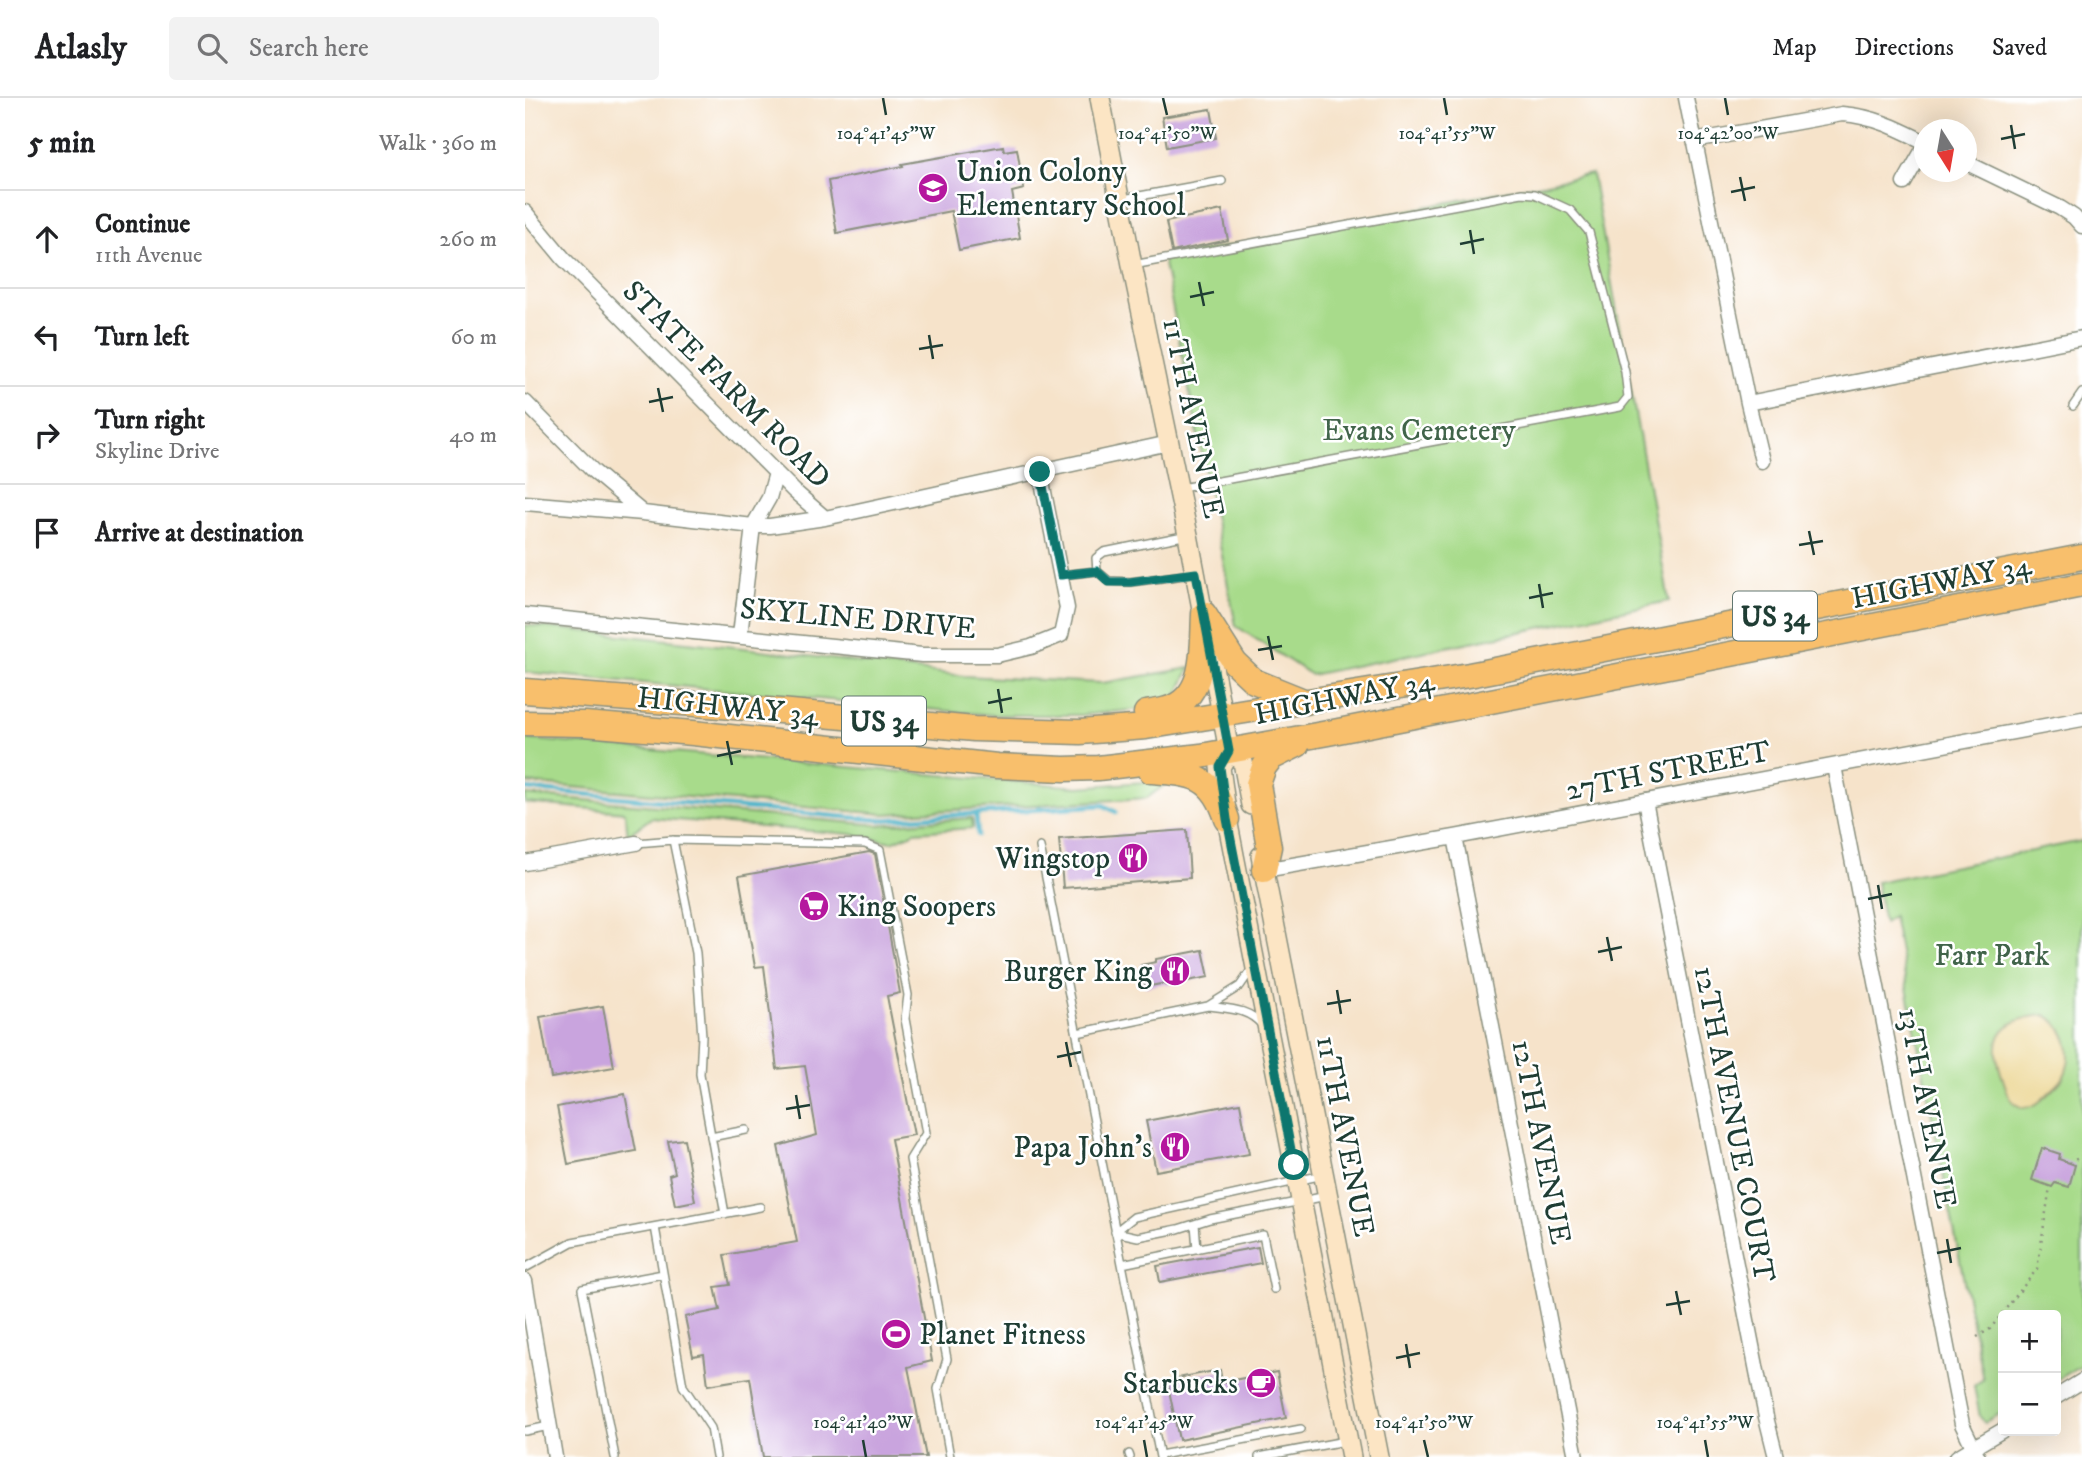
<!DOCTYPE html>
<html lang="en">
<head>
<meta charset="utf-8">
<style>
  body { margin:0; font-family:"IM FELL DW Pica",serif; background:#f2f2f2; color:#202124 }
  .controls { position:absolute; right:21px; bottom:21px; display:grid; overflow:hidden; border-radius:7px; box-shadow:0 7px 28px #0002 }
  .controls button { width:63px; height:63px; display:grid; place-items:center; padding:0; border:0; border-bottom:2px solid #e0e0e0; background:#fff; color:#202124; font:35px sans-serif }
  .compass { position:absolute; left:1389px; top:21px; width:63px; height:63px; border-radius:50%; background:#fff; box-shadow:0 7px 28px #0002; rotate:169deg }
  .stop { position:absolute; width:21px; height:21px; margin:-16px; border:5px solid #0f766e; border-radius:50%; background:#fff }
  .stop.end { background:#0f766e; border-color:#fff; box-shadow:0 2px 7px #0008 }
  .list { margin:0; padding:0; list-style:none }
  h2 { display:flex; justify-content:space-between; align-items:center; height:91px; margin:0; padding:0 28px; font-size:30px }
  h2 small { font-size:23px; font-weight:400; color:#757577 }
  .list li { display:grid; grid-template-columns:46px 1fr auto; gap:21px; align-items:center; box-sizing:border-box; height:98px; padding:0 28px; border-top:2px solid #e0e0e0 }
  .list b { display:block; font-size:26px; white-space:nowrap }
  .list p { margin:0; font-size:23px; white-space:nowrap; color:#757577 }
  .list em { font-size:23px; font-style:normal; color:#757577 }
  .icon { flex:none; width:38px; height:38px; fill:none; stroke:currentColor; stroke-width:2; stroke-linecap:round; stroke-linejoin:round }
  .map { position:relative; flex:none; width:1557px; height:1359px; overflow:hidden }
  header { display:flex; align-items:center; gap:42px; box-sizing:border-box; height:98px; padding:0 35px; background:#fff; border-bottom:2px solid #e0e0e0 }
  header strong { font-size:33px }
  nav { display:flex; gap:38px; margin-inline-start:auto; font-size:24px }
  .search { width:490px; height:63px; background:#f2f2f2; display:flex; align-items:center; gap:18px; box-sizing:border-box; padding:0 24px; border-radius:7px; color:#757577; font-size:26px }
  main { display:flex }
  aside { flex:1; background:#fff }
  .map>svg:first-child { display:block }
</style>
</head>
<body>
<header>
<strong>Atlasly</strong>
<div class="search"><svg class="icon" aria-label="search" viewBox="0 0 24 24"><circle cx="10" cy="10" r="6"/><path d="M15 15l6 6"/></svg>Search here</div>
<nav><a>Map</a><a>Directions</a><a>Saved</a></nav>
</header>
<main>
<aside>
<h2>5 min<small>Walk · 360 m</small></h2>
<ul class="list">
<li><svg class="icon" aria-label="ahead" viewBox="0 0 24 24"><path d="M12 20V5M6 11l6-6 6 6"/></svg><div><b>Continue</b><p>11th Avenue</p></div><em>260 m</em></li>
<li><svg class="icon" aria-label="left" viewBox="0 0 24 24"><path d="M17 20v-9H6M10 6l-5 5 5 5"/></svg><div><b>Turn left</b></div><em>60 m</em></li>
<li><svg class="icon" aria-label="right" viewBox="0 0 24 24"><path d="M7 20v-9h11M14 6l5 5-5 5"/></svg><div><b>Turn right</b><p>Skyline Drive</p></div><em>40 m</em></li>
<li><svg class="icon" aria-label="arrive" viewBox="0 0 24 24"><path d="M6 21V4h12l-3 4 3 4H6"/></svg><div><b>Arrive at destination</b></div></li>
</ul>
</aside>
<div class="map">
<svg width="1557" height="1359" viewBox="0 0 1557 1359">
  <rect width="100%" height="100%" fill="#fff"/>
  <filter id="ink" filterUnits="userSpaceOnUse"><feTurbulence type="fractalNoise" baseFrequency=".0143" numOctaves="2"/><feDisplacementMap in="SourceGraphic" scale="14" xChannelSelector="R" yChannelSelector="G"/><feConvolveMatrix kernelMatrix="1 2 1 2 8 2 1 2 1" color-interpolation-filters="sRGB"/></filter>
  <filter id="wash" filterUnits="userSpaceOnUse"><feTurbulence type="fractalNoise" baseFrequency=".00686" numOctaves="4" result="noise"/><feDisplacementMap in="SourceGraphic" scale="28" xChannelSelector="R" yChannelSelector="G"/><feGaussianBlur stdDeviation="1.57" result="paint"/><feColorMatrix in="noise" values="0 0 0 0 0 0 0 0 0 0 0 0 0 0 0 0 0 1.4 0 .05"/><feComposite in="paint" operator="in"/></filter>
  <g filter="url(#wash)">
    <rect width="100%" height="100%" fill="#f6e3ca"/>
    <path fill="#a8db8b" stroke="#648c60" stroke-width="2" d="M 1067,76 L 1144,503 L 786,577 L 711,528 L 638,161 Z
      M 0,527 L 228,551 L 439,578 L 577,585 L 665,570 L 652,598 L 617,611 L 556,617 L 468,617 L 0,574 Z
      M 0,641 L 553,689 L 646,682 L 622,700 L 360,716 L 0,685 Z
      M 0,697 L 354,727 L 447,720 L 448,730 L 390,734 L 367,744 L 325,736 L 126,720 L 103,737 L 100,714 L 0,705 Z
      M 1557,743 L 1557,1266 L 1531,1282 L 1531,1217 L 1478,1217 L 1478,1314 L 1460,1324 L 1455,1319 L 1449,1288 L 1458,1281 L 1368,818 L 1359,825 L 1351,784 Z"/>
    <path fill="#eeda9e" stroke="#868c69" stroke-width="2" d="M 1520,917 C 1542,928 1550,955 1539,978 C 1537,984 1530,989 1525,994 C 1516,1003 1510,1009 1498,1010 C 1485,1005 1483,996 1479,984 C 1463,942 1472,921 1520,917 Z"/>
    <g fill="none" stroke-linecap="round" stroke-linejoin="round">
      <path stroke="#4db5cb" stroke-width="4.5" d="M 0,691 L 355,722 L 578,707 L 591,714
        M 451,716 L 453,737"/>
    </g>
    <g id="blocks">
      <path fill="#c9a4de" d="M 686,11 L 691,40 L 642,49 L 637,19 Z
        M 478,48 L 479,53 L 492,51 L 499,91 L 487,94 L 495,140 L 434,152 L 426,113 L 312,135 L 303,83 L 378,68 L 377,66 Z
        M 697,112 L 703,142 L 647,154 L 641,124 Z
        M 662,732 L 665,780 L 538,790 L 534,741 Z
        M 344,754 L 350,756 L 375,895 L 362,898 L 389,1037 L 366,1041 L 407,1263 L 383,1269 L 401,1359 L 238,1359 L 225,1280 L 183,1287 L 179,1256 L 168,1258 L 160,1219 L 195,1212 L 190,1189 L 205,1187 L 199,1157 L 272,1144 L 253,1048 L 292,1037 L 280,968 L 252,971 L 239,868 L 230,869 L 214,778 Z
        M 678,852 L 684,879 L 641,887 L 641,885 L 620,889 L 616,867 L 631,864 L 631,861 Z
        M 78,908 L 89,969 L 26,980 L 15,919 Z
        M 100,996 L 111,1053 L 43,1066 L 32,1009 Z
        M 715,1005 L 724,1056 L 631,1073 L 621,1023 Z
        M 159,1041 L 170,1103 L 150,1107 L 144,1077 L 150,1075 L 143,1043 Z
        M 1517,1050 L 1535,1056 L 1534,1061 L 1550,1067 L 1544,1089 L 1530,1085 L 1527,1089 L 1507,1082 Z
        M 733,1149 L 736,1165 L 635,1184 L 632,1168 Z
        M 695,1272 L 697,1284 L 752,1274 L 761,1320 L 654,1342 L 642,1282 Z"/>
    </g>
  </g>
  <g filter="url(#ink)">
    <use href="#blocks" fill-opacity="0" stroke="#8a907f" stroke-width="2"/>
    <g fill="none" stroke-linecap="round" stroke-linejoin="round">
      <g stroke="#8a907f" stroke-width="10">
        <path id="lane" d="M 598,101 L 697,83
          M 608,167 L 997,95 L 1010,96 L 1045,112 L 1064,134 L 1100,274 L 1103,299 L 1095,309 L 656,390
          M 1548,308 L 1557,295
          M 663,437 L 579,454 L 571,460 L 572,473 L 584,483 L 605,484 L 668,476
          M 536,477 L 572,473
          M 148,742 L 171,855 L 177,938 L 175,976 L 200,1116
          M 111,745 L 148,742 L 340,746 L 355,752 L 383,897 L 380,921 L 401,1035 L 385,1061 L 422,1261 L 413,1291 L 425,1359
          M 515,749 L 635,1359
          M 684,908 C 703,911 723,910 737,927
          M 552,935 L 683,908 L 715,888 L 726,872
          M 186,1039 L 221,1032
          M 670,1126 L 672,1151
          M 130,1129 L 158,1288 L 186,1330 L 191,1359
          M 590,1134 L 609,1119 L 798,1077
          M 590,1134 L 613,1139 L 653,1131 L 685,1121 L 802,1098
          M 597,1166 L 738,1137 L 749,1191
          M 0,1170 L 47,1144 L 235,1109
          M 0,1333 L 24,1328
          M 604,1356 L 605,1359
          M 635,1357 L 776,1331
          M 90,1359 L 57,1191 L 138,1176
          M 734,1359 L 820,1343"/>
      </g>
      <g stroke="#8a907f" stroke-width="17">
        <path id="street" d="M 1161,0 L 1223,305 L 1237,363
          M 1169,43 L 1317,16 C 1348,18 1372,30 1400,44
          M 1442,65 L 1535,110 L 1549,119 L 1557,128
          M 1379,85 L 1400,48
          M 0,114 L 39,161 L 269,393 L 300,420
          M 0,304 L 68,373 L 118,415
          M 1223,305 L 1557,240
          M 0,405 L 118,415 L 228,428 L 245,428 L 300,420 L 644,345
          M 0,517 L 397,557 L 472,557 L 506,549 L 536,537 L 542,510 L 515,374
          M 215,537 L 228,428 L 244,400 L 251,375
          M 1309,668 L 1437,1326 L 1453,1359
          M 1120,703 L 1241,1319 L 1251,1359
          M 930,739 L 1051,1359
          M 0,765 L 111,745
          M 739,772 L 930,739 L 1557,621
          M 0,1183 L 30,1359
          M 1531,1299 L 1557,1283
          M 1432,1359 L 1478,1332"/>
      </g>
      <g stroke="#8a907f" stroke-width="22">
        <path id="secondary" d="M 575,0 L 607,167 L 663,437 L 704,653 L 695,669 L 702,721 L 826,1359
          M 704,653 L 718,664 L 726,707
          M 736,758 L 854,1359"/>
      </g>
      <g stroke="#8a907f" stroke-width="27">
        <path id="highway" d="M 679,516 L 710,565 L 729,583 L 781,604
          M 0,593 L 222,610 L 449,631 L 555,634 L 621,629 L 944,577 L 1557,459
          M 621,615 C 628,614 636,613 642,611 C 682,600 677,549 679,516
          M 0,625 L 60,626 L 168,635 L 472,668 L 539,671 L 573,670 L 676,658 L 803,635 L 1557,487
          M 626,673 C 668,676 688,677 702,721
          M 739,772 L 744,749 L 733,686 L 739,669 L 746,660 L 772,647"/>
      </g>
      <path stroke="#8a907f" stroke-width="2.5" stroke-dasharray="2 5" stroke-linecap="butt" d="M 1544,1065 L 1557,1058
        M 1452,1239 L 1465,1231 L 1512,1171 L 1525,1089"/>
      <use href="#lane" stroke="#fff" stroke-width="7"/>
      <use href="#street" stroke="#fff" stroke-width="14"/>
      <use href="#secondary" stroke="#fce5c4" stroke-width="19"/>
      <use href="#highway" stroke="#f8bf6c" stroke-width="24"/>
    </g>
  </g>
  <g fill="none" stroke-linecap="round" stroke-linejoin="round" filter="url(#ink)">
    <path stroke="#0f766e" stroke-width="9" d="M 515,374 L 536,477 L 572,473 L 584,484 L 605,484 L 671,475 L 704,653 L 695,669 L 702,721 L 769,1067"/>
  </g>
  <path fill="none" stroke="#1f3d34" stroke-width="2.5" d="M 358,0 L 361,17M 638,0 L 642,17M 919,0 L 922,17M 1200,0 L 1203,17M 1486,27 L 1490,51M 1476,41 L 1500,36M 1215,79 L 1220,103M 1206,94 L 1230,89M 945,132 L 949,156M 935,146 L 959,141M 674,184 L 679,208M 665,199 L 689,194M 404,237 L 408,261M 394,251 L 418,247M 133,290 L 138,314M 124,304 L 148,299M 1284,433 L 1289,457M 1274,447 L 1298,443M 1014,486 L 1018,510M 1004,500 L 1028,495M 743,538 L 748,562M 733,552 L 757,548M 473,591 L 477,615M 463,605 L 487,600M 202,643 L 207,667M 192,658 L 216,653M 1353,787 L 1357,811M 1343,801 L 1367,796M 1082,839 L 1087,863M 1073,854 L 1097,849M 812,892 L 816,916M 802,906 L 826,902M 541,944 L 546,969M 532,959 L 556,954M 271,997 L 275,1021M 261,1011 L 285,1007M 1422,1141 L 1426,1165M 1412,1155 L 1436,1150M 1151,1193 L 1156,1217M 1141,1207 L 1165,1203M 881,1246 L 885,1270M 871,1260 L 895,1255M 338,1342 L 341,1359M 619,1342 L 622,1359M 899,1342 L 903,1359M 1180,1342 L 1183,1359"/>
  <defs>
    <g id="school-disc" transform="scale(1.575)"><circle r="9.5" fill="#b5179e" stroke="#fff"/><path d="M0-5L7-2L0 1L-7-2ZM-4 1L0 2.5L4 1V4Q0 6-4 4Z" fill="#fff"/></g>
    <g id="restaurant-disc" transform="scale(1.575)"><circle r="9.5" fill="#b5179e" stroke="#fff"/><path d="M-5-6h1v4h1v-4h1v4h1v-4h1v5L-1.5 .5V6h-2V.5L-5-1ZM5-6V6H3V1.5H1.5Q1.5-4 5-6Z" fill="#fff"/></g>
    <g id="supermarket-disc" transform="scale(1.575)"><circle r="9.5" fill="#b5179e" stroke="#fff"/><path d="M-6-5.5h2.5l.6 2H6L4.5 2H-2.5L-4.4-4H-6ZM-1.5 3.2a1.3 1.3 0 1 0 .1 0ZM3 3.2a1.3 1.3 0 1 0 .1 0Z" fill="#fff"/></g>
    <g id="stadium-disc" transform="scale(1.575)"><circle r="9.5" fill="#b5179e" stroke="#fff"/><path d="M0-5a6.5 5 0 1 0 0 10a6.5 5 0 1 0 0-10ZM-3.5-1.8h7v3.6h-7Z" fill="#fff"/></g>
    <g id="cafe-disc" transform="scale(1.575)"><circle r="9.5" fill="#b5179e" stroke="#fff"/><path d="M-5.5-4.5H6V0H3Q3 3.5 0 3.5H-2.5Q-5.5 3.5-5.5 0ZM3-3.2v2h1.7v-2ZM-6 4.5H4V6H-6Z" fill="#fff"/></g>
  </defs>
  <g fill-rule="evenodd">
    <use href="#school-disc" x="408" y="90"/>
    <use href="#restaurant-disc" x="608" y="760"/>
    <use href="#supermarket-disc" x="289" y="808"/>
    <use href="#restaurant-disc" x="650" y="873"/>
    <use href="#restaurant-disc" x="650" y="1049"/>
    <use href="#stadium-disc" x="371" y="1236"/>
    <use href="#cafe-disc" x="736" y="1285"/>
  </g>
  <g text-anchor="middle" stroke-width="5" stroke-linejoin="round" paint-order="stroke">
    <g fill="#fff" stroke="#627771" stroke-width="2">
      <rect x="1208" y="493.5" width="84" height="49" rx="5"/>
      <rect x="317" y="598.5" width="84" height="49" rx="5"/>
    </g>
    <g font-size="28" font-weight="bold" fill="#1f3d34">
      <text x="1250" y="528">US 34</text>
      <text x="359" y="633">US 34</text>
    </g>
    <g font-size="30" fill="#1f3d34" stroke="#fff" text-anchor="end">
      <text x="431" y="83" text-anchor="start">Union Colony<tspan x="431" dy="34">Elementary School</tspan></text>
      <text x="585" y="770">Wingstop</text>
      <text x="312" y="818" text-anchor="start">King Soopers</text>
      <text x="627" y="883">Burger King</text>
      <text x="627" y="1059">Papa John's</text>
      <text x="394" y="1246" text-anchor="start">Planet Fitness</text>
      <text x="713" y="1295">Starbucks</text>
    </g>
    <g font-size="30" fill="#1f3d34" stroke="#fff">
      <text transform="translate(202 286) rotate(45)" y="10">STATE FARM ROAD</text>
      <text transform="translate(669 320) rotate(78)" y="10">11TH AVENUE</text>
      <text transform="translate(1416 483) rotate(-11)" y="10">HIGHWAY 34</text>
      <text transform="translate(333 520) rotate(5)" y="10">SKYLINE DRIVE</text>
      <text transform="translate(819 599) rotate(-11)" y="10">HIGHWAY 34</text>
      <text transform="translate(203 608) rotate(6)" y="10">HIGHWAY 34</text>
      <text transform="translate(1143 672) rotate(-11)" y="10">27TH STREET</text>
      <text transform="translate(1403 1010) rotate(79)" y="10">13TH AVENUE</text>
      <text transform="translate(1210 1026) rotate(79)" y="10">12TH AVENUE COURT</text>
      <text transform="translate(821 1038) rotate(79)" y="10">11TH AVENUE</text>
      <text transform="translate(1017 1044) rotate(79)" y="10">12TH AVENUE</text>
    </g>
    <g font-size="30" fill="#41644a" stroke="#fff">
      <text x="894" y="342">Evans Cemetery</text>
      <text x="1467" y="867">Farr Park</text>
    </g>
  </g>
  <g font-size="18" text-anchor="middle" fill="#1f3d34" stroke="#fff" stroke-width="5" stroke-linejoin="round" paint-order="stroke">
    <text x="361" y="41">104°41'45"W</text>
    <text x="642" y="41">104°41'50"W</text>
    <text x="922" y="41">104°41'55"W</text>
    <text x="1203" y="41">104°42'00"W</text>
    <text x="338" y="1330">104°41'40"W</text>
    <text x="619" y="1330">104°41'45"W</text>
    <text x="899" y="1330">104°41'50"W</text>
    <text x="1180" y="1330">104°41'55"W</text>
  </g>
</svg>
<div class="controls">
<button>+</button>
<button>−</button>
</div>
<svg class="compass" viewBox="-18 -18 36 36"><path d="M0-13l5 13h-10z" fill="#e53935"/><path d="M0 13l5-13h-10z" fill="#757577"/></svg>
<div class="stop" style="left:769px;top:1067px"></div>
<div class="stop end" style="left:515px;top:374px"></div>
</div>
</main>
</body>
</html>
